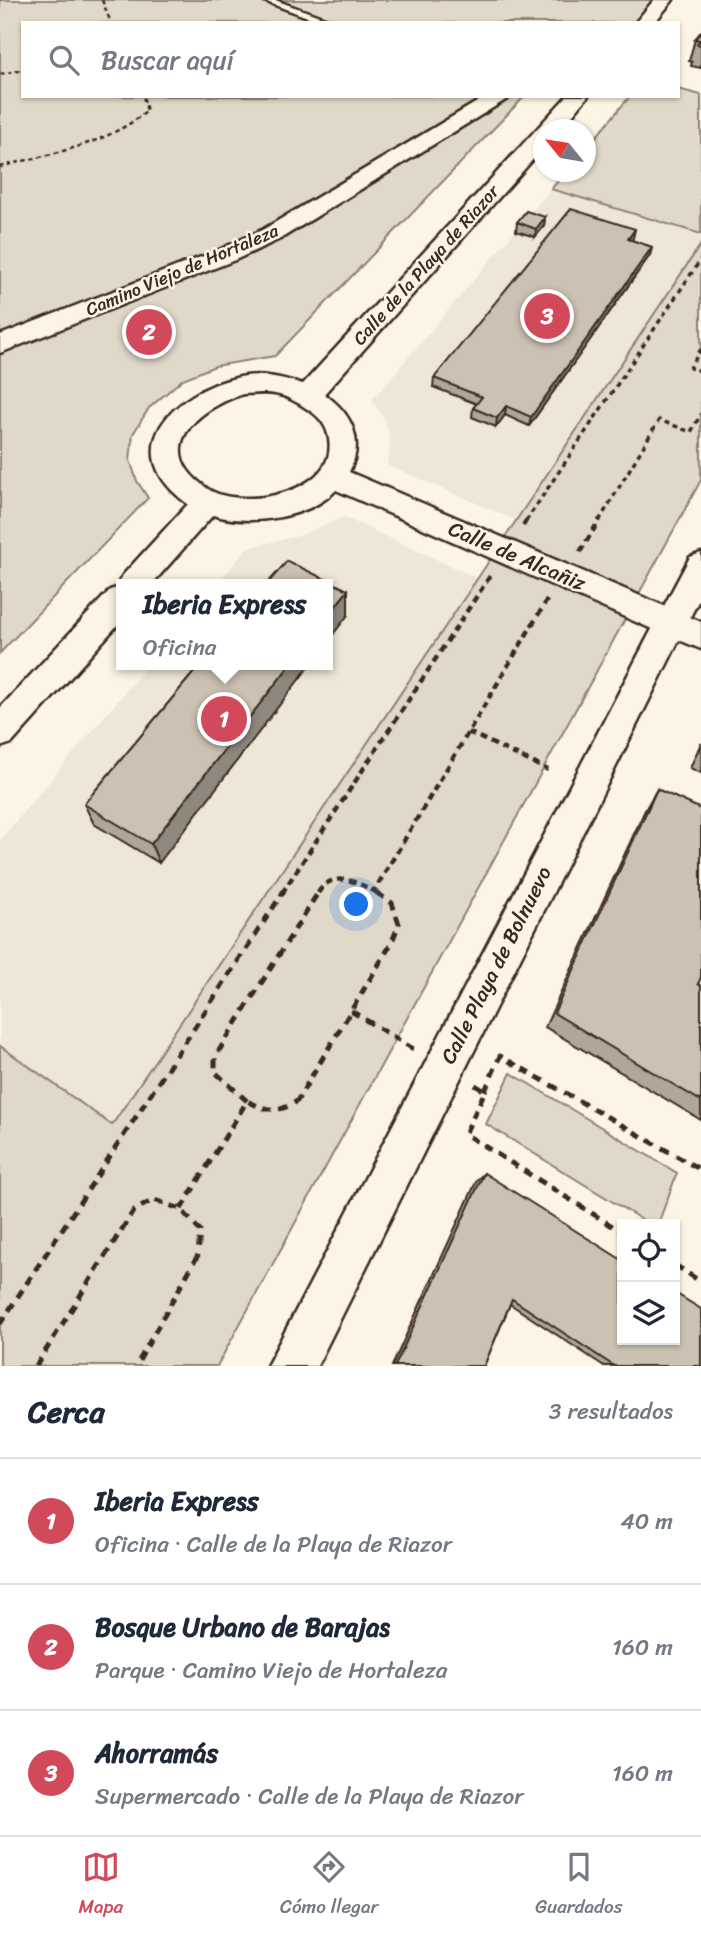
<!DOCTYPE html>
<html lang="es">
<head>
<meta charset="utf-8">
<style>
  body { margin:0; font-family:Sriracha,sans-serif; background:#f2f2f3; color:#1f2937 }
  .controls { position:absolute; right:21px; bottom:21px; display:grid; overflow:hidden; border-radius:0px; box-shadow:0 2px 5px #0004 }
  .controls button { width:63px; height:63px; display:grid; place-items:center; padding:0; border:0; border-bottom:2px solid #e0e1e3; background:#fff; color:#1f2937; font:35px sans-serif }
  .compass { position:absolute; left:533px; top:119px; width:63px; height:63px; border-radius:50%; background:#fff; box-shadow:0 2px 5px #0004; rotate:300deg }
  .you { position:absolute; left:357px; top:905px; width:24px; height:24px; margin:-18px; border:5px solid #fff; border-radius:50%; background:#1a73e8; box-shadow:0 0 0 10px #1a73e833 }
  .badge { display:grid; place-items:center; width:46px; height:46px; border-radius:50%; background:#d1495b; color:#fff; font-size:23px; font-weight:700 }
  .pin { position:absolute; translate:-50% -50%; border:4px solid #fff; box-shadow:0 2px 7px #0006 }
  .popup { position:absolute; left:116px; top:579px; width:217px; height:91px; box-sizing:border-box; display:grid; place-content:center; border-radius:0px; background:#fff; filter:drop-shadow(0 2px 5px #0005); font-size:23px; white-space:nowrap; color:#747a83 }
  .popup b { font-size:26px; color:#1f2937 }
  .popup::after { content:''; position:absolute; left:50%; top:100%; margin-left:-14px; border:14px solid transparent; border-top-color:#fff }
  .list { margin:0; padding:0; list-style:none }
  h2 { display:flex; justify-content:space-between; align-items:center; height:91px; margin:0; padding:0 28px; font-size:30px }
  h2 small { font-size:23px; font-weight:400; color:#747a83 }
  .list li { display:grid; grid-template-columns:46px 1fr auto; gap:21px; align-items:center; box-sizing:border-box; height:126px; padding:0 28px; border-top:2px solid #e0e1e3 }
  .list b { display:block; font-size:26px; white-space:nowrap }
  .list p { margin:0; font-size:23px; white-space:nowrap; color:#747a83 }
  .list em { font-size:23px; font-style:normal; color:#747a83 }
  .icon { flex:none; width:38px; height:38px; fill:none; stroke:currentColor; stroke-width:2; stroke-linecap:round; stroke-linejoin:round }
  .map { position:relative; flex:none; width:701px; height:1366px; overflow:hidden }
  .search { position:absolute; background:#fff; box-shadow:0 2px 5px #0004; left:21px; right:21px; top:21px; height:77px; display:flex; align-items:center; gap:18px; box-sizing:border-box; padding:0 24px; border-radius:0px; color:#747a83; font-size:26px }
  .sheet { height:469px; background:#fff }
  nav { display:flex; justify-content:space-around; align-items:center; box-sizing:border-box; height:98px; border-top:2px solid #e0e1e3; background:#fff; font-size:19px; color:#747a83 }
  nav a { display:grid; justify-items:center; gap:4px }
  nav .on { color:#d1495b }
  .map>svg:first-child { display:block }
</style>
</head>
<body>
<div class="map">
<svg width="701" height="1366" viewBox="0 0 701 1366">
  <rect width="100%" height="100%" fill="#fcf5e5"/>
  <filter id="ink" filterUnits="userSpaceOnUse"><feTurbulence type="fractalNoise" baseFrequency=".0143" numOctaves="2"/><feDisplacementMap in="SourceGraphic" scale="14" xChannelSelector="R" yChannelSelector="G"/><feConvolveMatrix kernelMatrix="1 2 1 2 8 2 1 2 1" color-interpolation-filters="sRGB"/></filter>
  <g filter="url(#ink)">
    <path fill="#eee6d6" d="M 551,189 L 701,234 L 701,244 L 516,520 L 387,465 L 390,448 L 389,434 L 385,420 L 372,400 Z
      M 344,517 L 477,578 L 112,1126 L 0,1046 L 0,840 L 148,665 L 327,665 L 327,584 L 217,584 L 247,548 L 298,536 Z"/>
    <path fill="#e0d8c8" stroke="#8e8173" stroke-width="2" d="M 0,0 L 664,0 L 644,23 L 23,23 L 23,96 L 525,96 L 275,356 L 215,366 L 183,379 L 149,408 L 133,434 L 130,460 L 137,481 L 148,498 L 0,653 Z
      M 678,89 L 701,95 L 701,234 L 551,189 L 566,172 L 586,172 L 586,149 L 630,96 L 678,96 Z
      M 701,244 L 701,480 L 217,1366 L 0,1366 L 0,1046 L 112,1125 Z
      M 511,1073 L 677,1173 L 658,1224 L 649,1224 L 486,1124 Z"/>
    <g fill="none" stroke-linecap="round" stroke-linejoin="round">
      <g stroke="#3b2a1e" stroke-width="5">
        <path id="service" d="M 261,0 L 275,0 L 339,23 L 324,23 Z"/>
      </g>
      <g stroke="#3b2a1e" stroke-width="5">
        <path id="minor" d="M 654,0 L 673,0 L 654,23 L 635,23 Z
          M 487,96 L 512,96 L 280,239 L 235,260 L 0,353 L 0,335 L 219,250 L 264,229 Z
          M 567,96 L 588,96 L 560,130 L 544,130 L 544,147 L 324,394 C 352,413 365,441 349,472 L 664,606 L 690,557 L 701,553 L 701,596 L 690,617 L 701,622 L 701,649 L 679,640 L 317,1366 L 267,1366 L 652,629 L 336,490 C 308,519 250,526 213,515 L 152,584 L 121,584 L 121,621 L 12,743 L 0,747 L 0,708 L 110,590 L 120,587 L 118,584 L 123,575 L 188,504 C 114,451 173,391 240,377 C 261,372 282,378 303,384 ZM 243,394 C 254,394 265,392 275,394 C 287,396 299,403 309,410 C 320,417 327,426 329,439 C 336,481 281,498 249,498 C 235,498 220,497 208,489 C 150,450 196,409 243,394 Z"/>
      </g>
      <path stroke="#3b2a1e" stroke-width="2.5" stroke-dasharray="4.5 3.5" stroke-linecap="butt" d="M 102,0 L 111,23
        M 0,74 L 23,70
        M 0,167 C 51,153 105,146 147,111 L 143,96"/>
      <path stroke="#3b2a1e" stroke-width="3.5" stroke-dasharray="5 4.5" stroke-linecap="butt" d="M 701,349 L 690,368 L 701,371
        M 526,521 L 701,259
        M 599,521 L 659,420 L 691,432 L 701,414"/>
      <path stroke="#3b2a1e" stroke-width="4.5" stroke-dasharray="7 5" stroke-linecap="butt" d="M 523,526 L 527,519
        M 580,552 L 600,519
        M 468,732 L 548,770
        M 282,893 L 490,576
        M 318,893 C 332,870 355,881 374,891
        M 377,893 L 374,891 L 547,600"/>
      <path stroke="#3b2a1e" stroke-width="5" stroke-dasharray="9 7" stroke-linecap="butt" d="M 351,1011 L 415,1050
        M 475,1085 L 485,1091 L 465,1134 L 622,1232
        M 485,1091 L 500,1056 L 701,1170
        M 247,1101 L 215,1072 L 215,1057 L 319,891
        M 181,1209 L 247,1101 C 266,1110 278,1114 297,1101 L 391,944 L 399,924 L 392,903 L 374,891
        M 675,1265 L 701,1282
        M 0,1324 L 284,891
        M 36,1366 L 134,1210 L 154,1200 L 181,1209 L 200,1231 L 198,1255 L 136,1366"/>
      <use href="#service" fill="#fcf5e5" fill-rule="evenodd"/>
      <use href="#minor" fill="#fcf5e5" fill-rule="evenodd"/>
    </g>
    <path fill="#afa79a" stroke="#3b2a1e" stroke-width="2" d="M 701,32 L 701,68 L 691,66 L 692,62 L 689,61 L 695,39 Z
      M 545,217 L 544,226 L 535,237 L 516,231 L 517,222 Z
      M 633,238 L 631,240 L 652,247 L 650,255 L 529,426 L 505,415 L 496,427 L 472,417 L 473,408 L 477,404 L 433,387 L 434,378 Z
      M 200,665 L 159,863 L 94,824 L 84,804 Z
      M 701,743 L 701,773 L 690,768 Z
      M 657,789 L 698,984 L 701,986 L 701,1120 L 545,1027 L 645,810 Z
      M 484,1173 L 701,1366 L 604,1366 L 510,1304 L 484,1366 L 392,1366 L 477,1180 Z"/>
    <path fill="#8f887d" stroke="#3b2a1e" stroke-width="2" d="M 545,217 L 544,226 L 535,237 L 536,229 Z
      M 635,229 L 633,238 L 626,247 L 628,239 Z
      M 652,247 L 650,255 L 529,426 L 531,417 Z
      M 506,406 L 505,415 L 496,427 L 497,418 Z
      M 348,590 L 348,615 L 327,642 L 327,617 Z
      M 290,665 L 310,665 L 159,863 L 151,844 Z"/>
    <path fill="#ccc2b3" stroke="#3b2a1e" stroke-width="2" d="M 701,32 L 701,45 L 697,44 L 700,40 L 695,39 Z
      M 571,209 L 635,229 L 628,239 L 652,247 L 531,417 L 506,406 L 497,418 L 473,408 L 482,397 L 434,378 Z
      M 526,211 L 545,217 L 536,229 L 517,222 Z
      M 287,561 L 348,590 L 327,617 L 327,584 L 267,584 Z
      M 200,665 L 290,665 L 151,844 L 84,804 Z
      M 657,789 L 701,809 L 701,977 L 698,984 L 701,986 L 701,1101 L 554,1013 Z
      M 484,1173 L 622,1260 L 622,1340 L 675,1340 L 675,1293 L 701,1309 L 701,1366 L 614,1366 L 512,1299 L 484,1366 L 395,1366 Z"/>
  </g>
  <g text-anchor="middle" stroke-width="5" stroke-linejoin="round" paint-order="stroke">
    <g font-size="18" fill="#3b2a1e" stroke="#fcf5e5">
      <text transform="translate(426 265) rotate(-48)" y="6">Calle de la Playa de Riazor</text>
      <text transform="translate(182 270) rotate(-23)" y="6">Camino Viejo de Hortaleza</text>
    </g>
    <g font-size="21" fill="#3b2a1e" stroke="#fcf5e5">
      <text transform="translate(517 556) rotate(23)" y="7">Calle de Alcañiz</text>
      <text transform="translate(496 965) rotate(-63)" y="7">Calle Playa de Bolnuevo</text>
    </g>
  </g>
</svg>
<div class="controls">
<button><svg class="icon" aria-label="locate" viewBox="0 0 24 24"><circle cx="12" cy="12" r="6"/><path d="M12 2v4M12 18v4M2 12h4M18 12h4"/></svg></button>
<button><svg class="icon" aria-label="layers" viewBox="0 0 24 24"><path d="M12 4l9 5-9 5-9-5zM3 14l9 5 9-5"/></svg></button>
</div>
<svg class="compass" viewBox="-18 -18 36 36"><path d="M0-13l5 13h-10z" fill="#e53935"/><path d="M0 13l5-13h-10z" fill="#747a83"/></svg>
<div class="you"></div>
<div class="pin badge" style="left:224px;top:719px">1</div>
<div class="popup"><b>Iberia Express</b>Oficina</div>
<div class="pin badge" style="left:149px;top:332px">2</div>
<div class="pin badge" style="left:547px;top:316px">3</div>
<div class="search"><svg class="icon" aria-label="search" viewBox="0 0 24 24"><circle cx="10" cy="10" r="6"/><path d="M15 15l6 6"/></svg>Buscar aquí</div>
</div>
<section class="sheet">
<h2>Cerca<small>3 resultados</small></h2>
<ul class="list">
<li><span class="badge">1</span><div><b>Iberia Express</b><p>Oficina · Calle de la Playa de Riazor</p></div><em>40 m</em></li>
<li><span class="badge">2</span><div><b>Bosque Urbano de Barajas</b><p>Parque · Camino Viejo de Hortaleza</p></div><em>160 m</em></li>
<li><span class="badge">3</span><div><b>Ahorramás</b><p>Supermercado · Calle de la Playa de Riazor</p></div><em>160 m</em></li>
</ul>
</section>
<nav>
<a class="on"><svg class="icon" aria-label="map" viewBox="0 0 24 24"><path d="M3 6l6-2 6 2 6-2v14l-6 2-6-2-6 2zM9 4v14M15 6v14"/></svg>Mapa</a>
<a><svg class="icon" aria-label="directions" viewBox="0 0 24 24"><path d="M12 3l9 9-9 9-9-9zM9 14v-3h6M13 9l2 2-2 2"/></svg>Cómo llegar</a>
<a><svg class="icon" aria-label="saved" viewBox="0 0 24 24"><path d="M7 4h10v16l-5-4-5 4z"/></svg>Guardados</a>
</nav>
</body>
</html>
